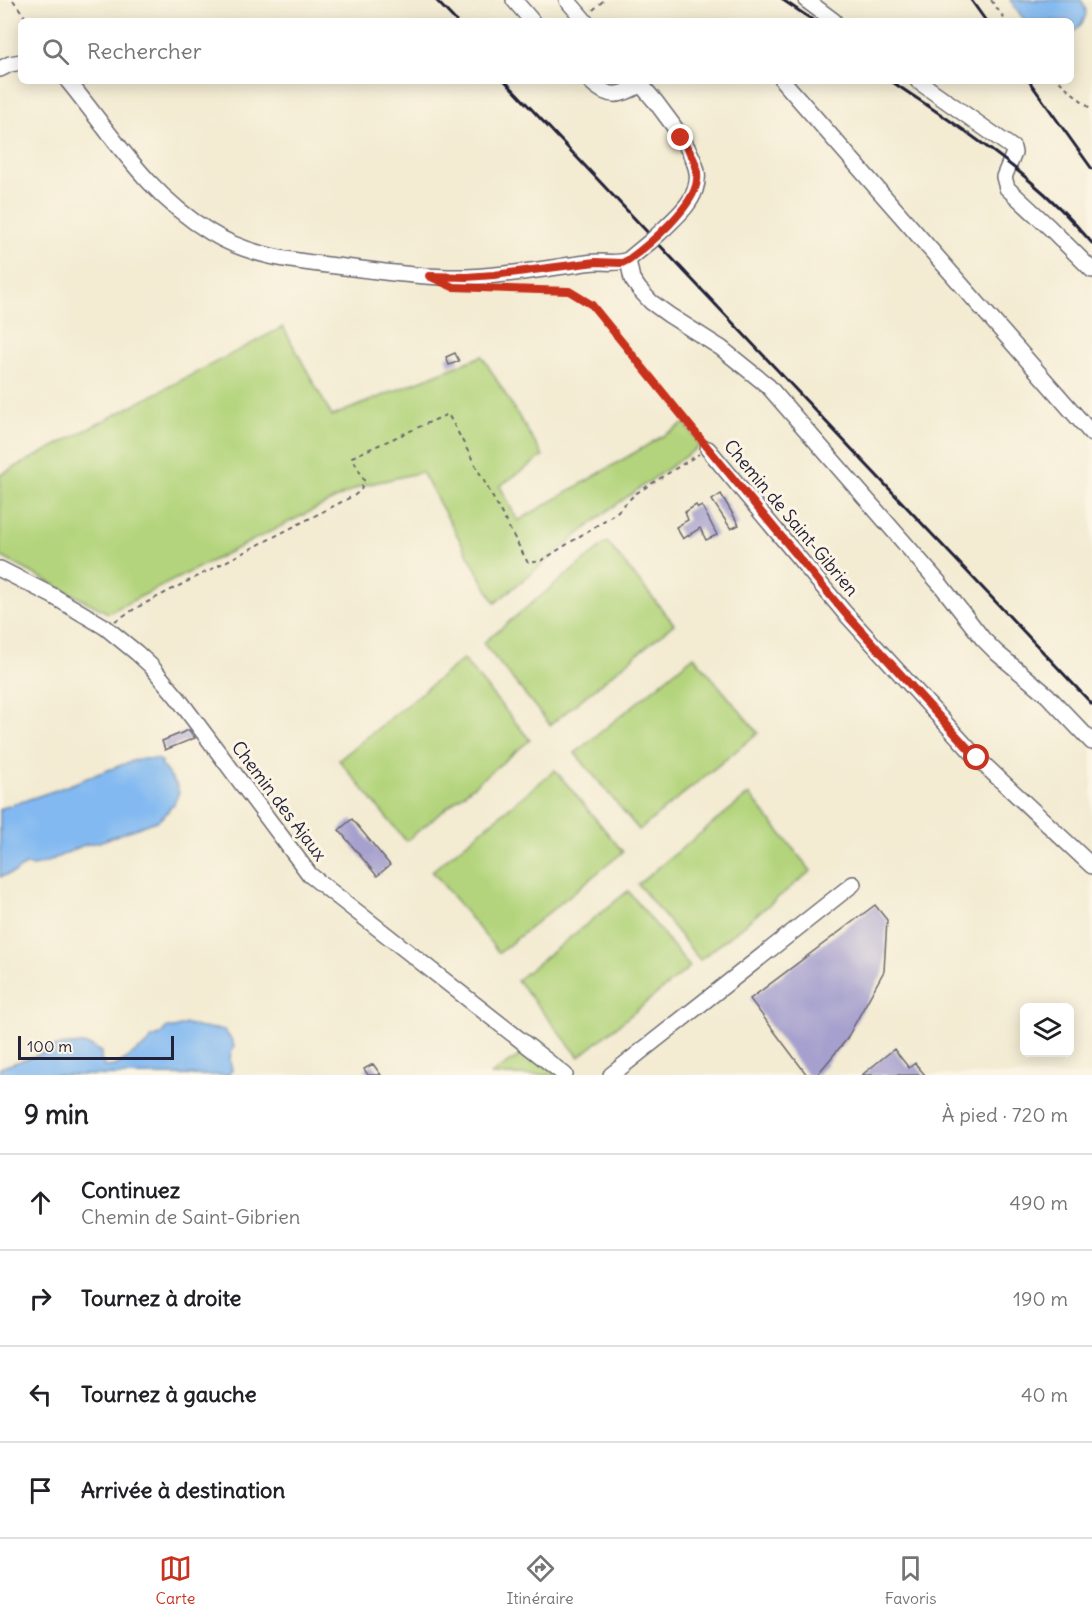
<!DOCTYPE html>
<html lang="fr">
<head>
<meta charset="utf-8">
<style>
  body { margin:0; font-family:Delius,sans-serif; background:#f6f6f6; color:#202124 }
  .controls { position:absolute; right:18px; bottom:18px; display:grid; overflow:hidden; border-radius:9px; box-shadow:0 3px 15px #0003 }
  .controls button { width:54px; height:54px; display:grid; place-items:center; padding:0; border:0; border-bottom:2px solid #e0e0e0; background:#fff; color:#202124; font:30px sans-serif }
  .scale { position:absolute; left:18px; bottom:15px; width:156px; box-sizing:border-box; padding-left:6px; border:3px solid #22223b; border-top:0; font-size:16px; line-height:21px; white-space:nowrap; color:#22223b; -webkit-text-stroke:4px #fcf5e5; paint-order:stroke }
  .stop { position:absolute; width:18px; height:18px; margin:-14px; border:4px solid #c8321e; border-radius:50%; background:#fff }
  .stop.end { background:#c8321e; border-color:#fff; box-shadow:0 2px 6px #0008 }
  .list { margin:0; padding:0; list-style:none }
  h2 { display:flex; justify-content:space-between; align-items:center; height:78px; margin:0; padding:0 24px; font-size:26px }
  h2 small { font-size:20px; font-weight:400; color:#757577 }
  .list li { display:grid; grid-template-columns:39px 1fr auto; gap:18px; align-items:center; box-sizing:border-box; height:96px; padding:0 24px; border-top:2px solid #e0e0e0 }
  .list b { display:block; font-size:22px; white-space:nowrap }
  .list p { margin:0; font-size:20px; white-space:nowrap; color:#757577 }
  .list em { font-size:20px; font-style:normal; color:#757577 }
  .icon { flex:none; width:33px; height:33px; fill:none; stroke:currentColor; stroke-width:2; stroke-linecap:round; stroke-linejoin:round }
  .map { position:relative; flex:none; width:1092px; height:1075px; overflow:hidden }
  .search { position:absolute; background:#fff; box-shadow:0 3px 15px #0003; left:18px; right:18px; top:18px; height:66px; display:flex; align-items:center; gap:15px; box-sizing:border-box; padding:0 21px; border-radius:9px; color:#757577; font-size:22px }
  .sheet { height:462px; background:#fff }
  nav { display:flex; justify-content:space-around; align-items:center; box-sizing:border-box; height:84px; border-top:2px solid #e0e0e0; background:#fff; font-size:16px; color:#757577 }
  nav a { display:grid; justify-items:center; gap:3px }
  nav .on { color:#c8321e }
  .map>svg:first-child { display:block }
</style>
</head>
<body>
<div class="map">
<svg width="1092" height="1075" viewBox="0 0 1092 1075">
  <rect width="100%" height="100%" fill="#fcf5e5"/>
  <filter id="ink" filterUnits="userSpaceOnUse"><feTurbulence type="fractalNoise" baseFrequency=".0167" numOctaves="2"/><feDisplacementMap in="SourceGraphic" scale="12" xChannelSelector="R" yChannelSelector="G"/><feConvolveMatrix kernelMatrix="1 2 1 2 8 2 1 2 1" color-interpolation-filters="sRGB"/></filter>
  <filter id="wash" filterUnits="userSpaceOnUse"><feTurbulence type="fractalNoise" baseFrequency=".008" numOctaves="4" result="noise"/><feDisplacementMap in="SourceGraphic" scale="24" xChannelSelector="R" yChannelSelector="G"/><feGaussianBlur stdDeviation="1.35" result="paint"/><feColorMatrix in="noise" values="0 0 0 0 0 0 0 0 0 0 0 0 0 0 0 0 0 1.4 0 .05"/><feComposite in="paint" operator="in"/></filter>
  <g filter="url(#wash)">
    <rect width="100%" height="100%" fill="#f3ebd2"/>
    <path fill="#b3d47c" stroke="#6a7b5c" stroke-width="1.5" d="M 283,327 L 332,416 L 482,356 L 543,456 L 500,486 L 518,521 L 685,423 L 700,446 L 607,511 L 495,603 L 422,472 L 361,486 L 108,613 L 0,556 L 0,475 Z
      M 607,542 L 674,624 L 550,725 L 483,643 Z
      M 694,656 L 758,733 L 639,830 L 575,753 Z
      M 463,659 L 530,740 L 406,841 L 339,760 Z
      M 555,770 L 623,852 L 499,953 L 432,871 Z
      M 749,794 L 811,871 L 700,960 L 638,884 Z
      M 628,891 L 690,967 L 579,1057 L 517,980 Z
      M 531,1048 L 565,1075 L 491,1075 Z"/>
    <path fill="#82b9f1" stroke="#526e96" stroke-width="1.5" d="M 1010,0 L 1081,0 C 1092,14 1082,25 1071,34 L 1071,21 L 1025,21 Z
      M 139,759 L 157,759 L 163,762 L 161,764 L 162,766 L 176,784 L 179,792 L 174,804 L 170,807 L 168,811 L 159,820 L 99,842 L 84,845 L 47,862 L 34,866 L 26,865 L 19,869 L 16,872 L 0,877 L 0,809 C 20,802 39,796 59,789 C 85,779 111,768 139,759 Z
      M 186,1024 C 192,1024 197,1028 202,1028 C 210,1029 216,1028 224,1030 L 233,1042 L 234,1048 C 228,1054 230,1063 232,1070 L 228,1075 L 0,1075 L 0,1068 L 40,1054 L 56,1046 L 83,1044 L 91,1046 L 101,1052 L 101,1061 L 104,1064 L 104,1067 L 115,1066 L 149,1043 L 151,1038 L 160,1035 L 166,1028 L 174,1028 Z"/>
    <g id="blocks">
      <path fill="#a6a0ce" d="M 455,353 L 459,361 L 449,365 L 446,357 Z
        M 721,494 L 739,525 L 731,529 L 712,500 Z
        M 696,505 L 698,508 L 702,506 L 717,535 L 706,540 L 700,528 L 683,539 L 676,527 L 688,520 L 685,512 Z
        M 189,730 L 195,738 L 165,750 L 162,741 Z
        M 352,819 L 390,865 L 377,876 L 339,830 Z
        M 875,905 L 887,920 L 884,971 L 846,1040 L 817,1075 L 807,1075 L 750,999 Z
        M 894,1049 L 909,1068 L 915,1063 L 925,1075 L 862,1075 Z
        M 373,1064 L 381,1075 L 368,1075 L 364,1069 Z"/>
    </g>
  </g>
  <g filter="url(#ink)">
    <use href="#blocks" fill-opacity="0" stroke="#6b6870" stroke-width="1.5"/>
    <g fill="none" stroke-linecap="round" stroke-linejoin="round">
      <g stroke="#6b6870" stroke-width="18">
        <path id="minor" d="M 514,0 L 532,21
          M 567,0 L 585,21
          M 806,0 L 834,21
          M 0,69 L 10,64 L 21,62
          M 68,81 C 113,136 147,194 210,232 C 248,256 292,261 336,266 C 379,271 423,278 467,277 C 504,276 542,269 579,264 C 585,263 591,262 597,262 C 608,262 618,264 628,260
          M 590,81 C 608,99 620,97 641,84
          M 638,81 C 655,100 693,147 697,172 C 698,178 697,184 695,190 C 690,205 677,216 666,227
          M 783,81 L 1092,434
          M 918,81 L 1013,148 L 1014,153 L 1004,177 L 1007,188 L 1049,227 L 1092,270
          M 651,241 L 628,260 L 632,279 L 639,289 L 651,302 L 669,315 L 721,348 L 768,386 L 940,584 L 983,639 L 997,653 L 1047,695 L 1092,742
          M 708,449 L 844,612 L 977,758 L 1092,866
          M 0,569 L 53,596 L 105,627 L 137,653 L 151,666 L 177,697 L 310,875 L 565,1075
          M 611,1075 L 853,884"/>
      </g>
      <path stroke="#6b6870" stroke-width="2" stroke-dasharray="4.5 4.5" stroke-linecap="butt" d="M 13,0 L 28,21
        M 991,0 L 1006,21
        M 593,10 L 604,0
        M 1059,81 L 1092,110
        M 495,289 L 569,291 L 592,305 L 700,439
        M 115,621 L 136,608 L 355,495 L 361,490 L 364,480 L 352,457 L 448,414 L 528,563 L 541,561 L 616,513 L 635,494 L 699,454"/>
      <use href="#minor" stroke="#fff" stroke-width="15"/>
      <path stroke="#22223b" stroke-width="3" d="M 436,0 L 456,21
        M 783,0 L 814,21
        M 971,0 L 986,21
        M 505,81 L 1092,704
        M 891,81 C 938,113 987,144 1030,181 C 1053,200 1073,221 1092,243
        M 1029,81 L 1092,169"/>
      <g stroke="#6b6870" stroke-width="18" stroke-linecap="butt">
        <path id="minor-bridge" d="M 651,241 L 666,227"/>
      </g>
      <use href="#minor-bridge" stroke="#fff" stroke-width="15"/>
    </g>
  </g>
  <g fill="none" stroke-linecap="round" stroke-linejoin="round" filter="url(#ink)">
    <path stroke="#c8321e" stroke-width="8" d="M 681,138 C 689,150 699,164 697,180 C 695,206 649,245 628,260 L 622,263 L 595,262 L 494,275 L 466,277 L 429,276 L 453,287 L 569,291 L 592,305 L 708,448 L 844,612 L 977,758"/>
  </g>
  <g text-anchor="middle" stroke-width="6" stroke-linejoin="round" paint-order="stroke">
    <g font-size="18" fill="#22223b" stroke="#fcf5e5">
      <text transform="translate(791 518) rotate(50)" y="6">Chemin de Saint-Gibrien</text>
      <text transform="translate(279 801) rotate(53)" y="6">Chemin des Ajaux</text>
    </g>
  </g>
</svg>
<div class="controls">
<button><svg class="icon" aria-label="layers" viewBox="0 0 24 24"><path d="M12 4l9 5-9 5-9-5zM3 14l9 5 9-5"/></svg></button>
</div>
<div class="scale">100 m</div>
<div class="stop" style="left:977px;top:758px"></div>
<div class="stop end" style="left:681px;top:138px"></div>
<div class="search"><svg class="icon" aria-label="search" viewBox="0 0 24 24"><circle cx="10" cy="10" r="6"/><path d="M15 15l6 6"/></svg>Rechercher</div>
</div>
<section class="sheet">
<h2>9 min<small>À pied · 720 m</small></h2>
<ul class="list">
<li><svg class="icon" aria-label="ahead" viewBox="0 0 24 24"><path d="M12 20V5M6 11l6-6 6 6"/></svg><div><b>Continuez</b><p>Chemin de Saint-Gibrien</p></div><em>490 m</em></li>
<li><svg class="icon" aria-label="right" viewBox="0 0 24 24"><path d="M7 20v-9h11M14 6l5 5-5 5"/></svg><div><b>Tournez à droite</b></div><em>190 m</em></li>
<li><svg class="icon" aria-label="left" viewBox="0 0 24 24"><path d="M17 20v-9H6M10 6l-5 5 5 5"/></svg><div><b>Tournez à gauche</b></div><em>40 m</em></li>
<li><svg class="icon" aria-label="arrive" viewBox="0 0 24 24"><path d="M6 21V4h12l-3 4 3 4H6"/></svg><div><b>Arrivée à destination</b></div></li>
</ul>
</section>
<nav>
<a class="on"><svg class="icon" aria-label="map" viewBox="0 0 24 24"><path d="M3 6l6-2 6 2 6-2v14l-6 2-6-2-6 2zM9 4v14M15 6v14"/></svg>Carte</a>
<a><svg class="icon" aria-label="directions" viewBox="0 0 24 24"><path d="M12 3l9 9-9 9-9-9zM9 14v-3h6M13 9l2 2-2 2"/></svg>Itinéraire</a>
<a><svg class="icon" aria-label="saved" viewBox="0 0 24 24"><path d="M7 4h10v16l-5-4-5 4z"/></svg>Favoris</a>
</nav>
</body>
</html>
